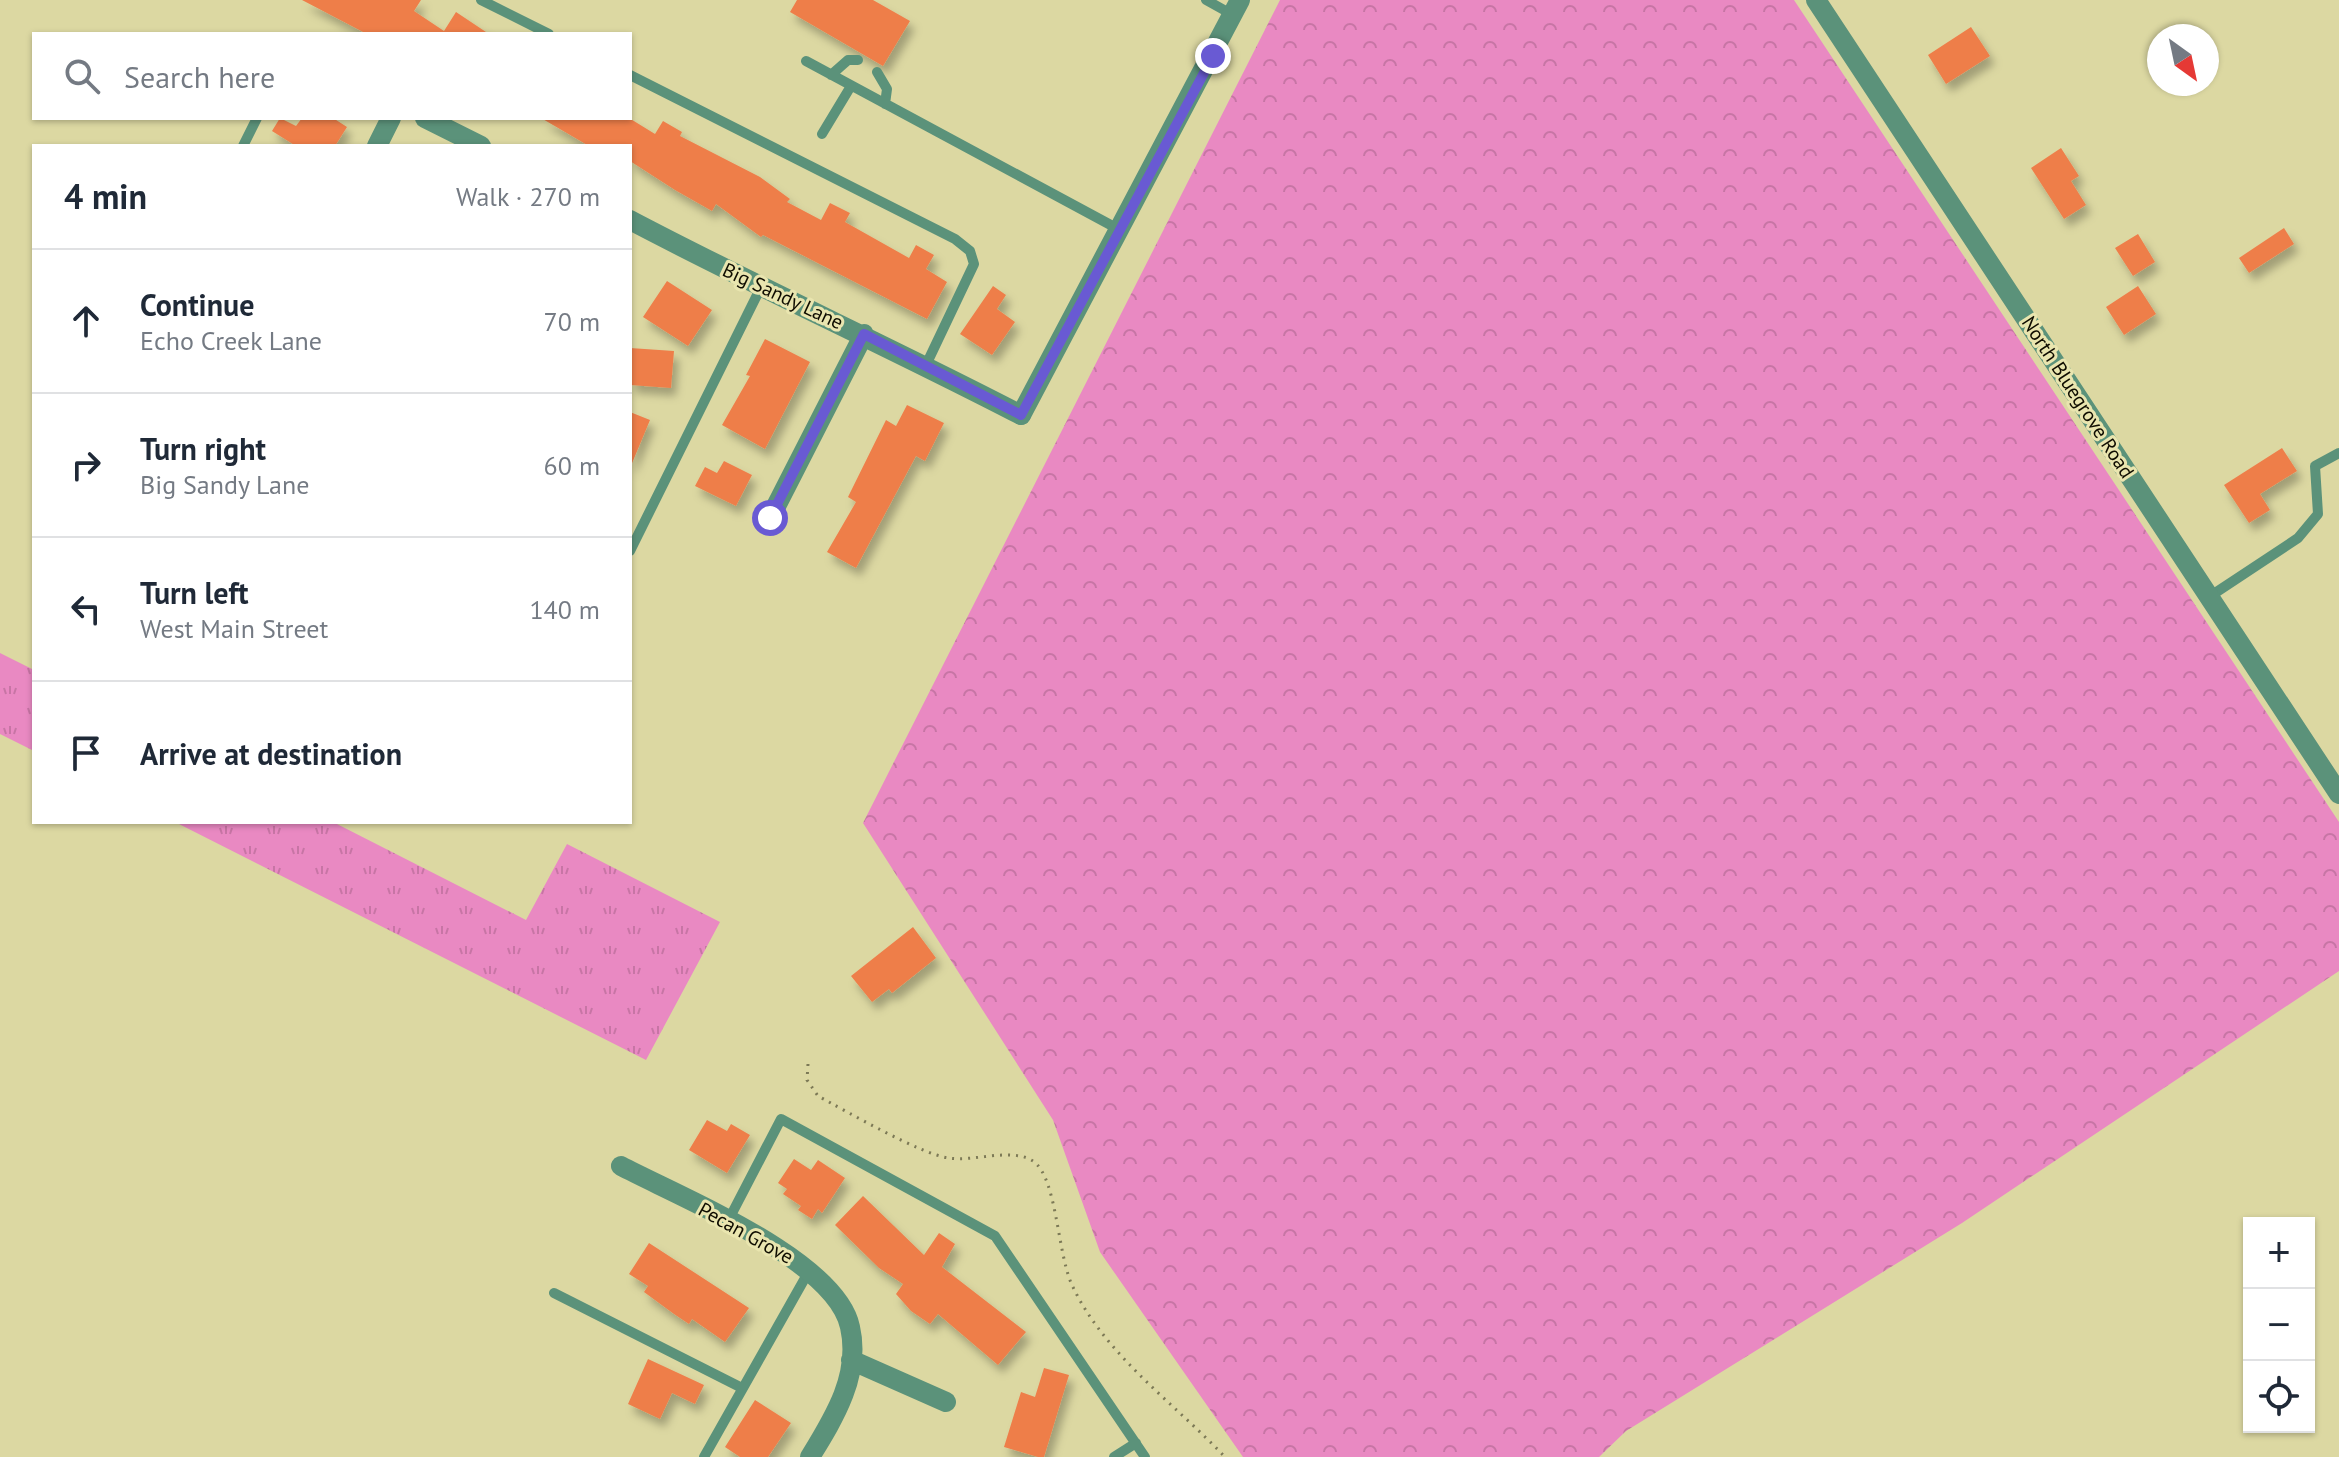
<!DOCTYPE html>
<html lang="en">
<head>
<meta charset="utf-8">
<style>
  body { margin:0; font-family:"PT Sans",sans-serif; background:#f2f2f3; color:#1f2937 }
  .controls { position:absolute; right:24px; bottom:24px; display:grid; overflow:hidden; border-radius:0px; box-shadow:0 2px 6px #0004 }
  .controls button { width:72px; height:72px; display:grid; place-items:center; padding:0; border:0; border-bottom:2px solid #e0e1e3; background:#fff; color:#1f2937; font:40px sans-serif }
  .compass { position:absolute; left:2147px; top:24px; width:72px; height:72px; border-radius:50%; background:#fff; box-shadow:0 2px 6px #0004; rotate:147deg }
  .stop { position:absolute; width:24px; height:24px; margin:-18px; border:6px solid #695ad3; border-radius:50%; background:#fff }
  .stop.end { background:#695ad3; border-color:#fff; box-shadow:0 2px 8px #0008 }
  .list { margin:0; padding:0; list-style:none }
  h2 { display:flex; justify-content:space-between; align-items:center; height:104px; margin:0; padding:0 32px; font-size:34px }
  h2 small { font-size:26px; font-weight:400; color:#747a83 }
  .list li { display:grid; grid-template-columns:52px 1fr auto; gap:24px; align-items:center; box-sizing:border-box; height:144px; padding:0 32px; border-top:2px solid #e0e1e3 }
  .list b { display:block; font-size:30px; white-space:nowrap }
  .list p { margin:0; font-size:26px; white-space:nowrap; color:#747a83 }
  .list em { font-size:26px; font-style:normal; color:#747a83 }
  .icon { flex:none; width:44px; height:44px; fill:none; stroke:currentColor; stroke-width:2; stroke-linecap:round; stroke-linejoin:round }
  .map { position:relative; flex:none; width:2339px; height:1457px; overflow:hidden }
  .search { position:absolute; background:#fff; box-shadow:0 2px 6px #0004; left:32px; top:32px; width:600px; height:88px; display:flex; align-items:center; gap:20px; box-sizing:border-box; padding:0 28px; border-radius:0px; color:#747a83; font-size:30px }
  .panel { position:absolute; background:#fff; box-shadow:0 2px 6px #0004; left:32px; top:144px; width:600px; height:680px; border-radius:0px }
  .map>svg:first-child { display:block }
</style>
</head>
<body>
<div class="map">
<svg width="2339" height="1457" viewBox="0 0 2339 1457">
  <defs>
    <pattern id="grass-tufts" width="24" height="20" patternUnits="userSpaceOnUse" patternTransform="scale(2)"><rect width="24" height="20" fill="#e989c2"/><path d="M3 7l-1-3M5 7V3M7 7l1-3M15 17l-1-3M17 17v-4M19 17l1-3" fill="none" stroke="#c775a5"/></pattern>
    <pattern id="forest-crowns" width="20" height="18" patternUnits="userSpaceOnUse" patternTransform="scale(2)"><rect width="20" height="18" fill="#e989c2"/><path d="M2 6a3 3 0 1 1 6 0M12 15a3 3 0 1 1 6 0" fill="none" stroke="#c775a5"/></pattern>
    <filter id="shadow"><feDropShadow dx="5" dy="8" stdDeviation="4" flood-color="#0004"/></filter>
  </defs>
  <rect width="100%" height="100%" fill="#dcd8a2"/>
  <path fill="url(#grass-tufts)" d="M 0,653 L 34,670 L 34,751 L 0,734 Z
    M 175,822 L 333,822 L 526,920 L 567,844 L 720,922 L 646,1060 Z"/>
  <path fill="url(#forest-crowns)" d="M 1280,0 L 1794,0 L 2339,822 L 2339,971 L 1962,1223 L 1626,1431 L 1599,1457 L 1243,1457 L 1100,1252 L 1053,1120 L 863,823 Z"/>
  <path fill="#ee7e4a" filter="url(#shadow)" d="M 302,0 L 421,0 L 414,11 L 444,31 L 456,12 L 489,34 L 367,34 Z
    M 797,0 L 873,0 L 910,21 L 883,66 L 790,12 Z
    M 1971,27 L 1990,56 L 1946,84 L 1928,55 Z
    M 280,118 L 296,126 L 302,118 L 333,118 L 347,127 L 335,146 L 296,146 L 272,131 Z
    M 541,118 L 629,118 L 655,134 L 663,121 L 682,132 L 680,136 L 760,177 L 790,199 L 787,202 L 821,220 L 830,203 L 850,213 L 845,222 L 909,258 L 916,245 L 934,255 L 926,269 L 947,282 L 927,319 L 763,235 L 761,237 L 716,204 L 712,211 L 675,190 L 630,161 L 630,146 L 589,146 Z
    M 2061,148 L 2079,176 L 2071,181 L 2086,205 L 2064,219 L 2031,168 Z
    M 2284,228 L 2294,244 L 2249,273 L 2239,258 Z
    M 2138,234 L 2155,262 L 2133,276 L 2115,248 Z
    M 667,281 L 712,310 L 688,346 L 643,317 Z
    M 993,286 L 1006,295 L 997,309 L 1015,322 L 992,355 L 960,334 Z
    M 2138,286 L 2156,314 L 2124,335 L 2106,307 Z
    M 765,339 L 810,362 L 765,449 L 722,425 L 750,376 L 746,375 Z
    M 630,348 L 674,351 L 671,388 L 630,385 Z
    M 907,405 L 944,423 L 925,461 L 916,456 L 856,568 L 827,552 L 856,502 L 848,497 L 886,420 L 896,426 Z
    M 630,412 L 650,420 L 630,468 Z
    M 2282,448 L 2297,471 L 2260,494 L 2270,510 L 2249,523 L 2224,485 Z
    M 724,461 L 752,475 L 736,506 L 695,486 L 705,467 L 717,473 Z
    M 913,927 L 936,958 L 892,993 L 889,989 L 872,1002 L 851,976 Z
    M 707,1120 L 727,1131 L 731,1124 L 750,1135 L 727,1173 L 689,1150 Z
    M 794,1159 L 811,1170 L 818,1160 L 845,1178 L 822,1213 L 818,1209 L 812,1219 L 798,1210 L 801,1206 L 783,1194 L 787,1189 L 778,1183 Z
    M 863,1196 L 924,1255 L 939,1233 L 955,1244 L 942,1267 L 1026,1332 L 998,1365 L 938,1314 L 930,1324 L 911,1311 L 896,1294 L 903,1284 L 879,1268 L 835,1225 Z
    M 649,1243 L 749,1308 L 725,1342 L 692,1319 L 689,1324 L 674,1314 L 644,1292 L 648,1286 L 629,1274 Z
    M 648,1359 L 704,1385 L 695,1404 L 672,1393 L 660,1419 L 628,1404 Z
    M 1044,1368 L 1069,1375 L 1044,1457 L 1038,1457 L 1004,1447 L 1021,1392 L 1035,1397 Z
    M 755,1400 L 791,1423 L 768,1457 L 740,1457 L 725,1447 Z"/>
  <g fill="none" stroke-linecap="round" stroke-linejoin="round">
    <path stroke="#7c7956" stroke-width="3" stroke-dasharray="2 6" stroke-linecap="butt" d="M 808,1064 L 807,1080 L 818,1096 C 846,1111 922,1155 949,1158 C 975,1162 1011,1147 1033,1161 C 1057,1177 1057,1252 1072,1285 C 1104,1354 1174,1403 1225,1457"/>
    <path stroke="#5b927a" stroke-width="10" d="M 481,0 L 549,34
      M 1206,0 L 1233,15
      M 806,61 L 1120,230
      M 877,72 L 887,89 L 885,104
      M 630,75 L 955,239 L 970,251 L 974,264 L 926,365
      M 831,75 L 848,60 L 858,60
      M 822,134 L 851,86
      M 243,146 L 257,118
      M 630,551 L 761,287
      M 2209,597 L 2298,538 L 2318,514 L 2315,466 L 2339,453
      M 728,1221 L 781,1119 L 995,1236 L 1145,1457
      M 554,1293 L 742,1388
      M 704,1457 L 809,1271
      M 1114,1457 L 1136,1443"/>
    <path stroke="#5b927a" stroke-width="20" d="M 425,118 L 481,146
      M 377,146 L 391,118
      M 630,220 C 759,288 892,348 1021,415
      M 770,518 L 864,334
      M 621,1166 C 680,1197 836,1260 850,1327 C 861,1375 834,1418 810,1457
      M 851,1360 L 946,1402"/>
    <path stroke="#5b927a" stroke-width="20" d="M 1816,0 L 2339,794
      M 1021,415 L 1240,0"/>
  </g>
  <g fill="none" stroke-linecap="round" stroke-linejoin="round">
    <path stroke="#695ad3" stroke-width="10" d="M 770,518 L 864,334 L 1021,415 L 1213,56"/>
  </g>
  <g text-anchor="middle" stroke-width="6" stroke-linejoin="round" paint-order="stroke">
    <g font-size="20" fill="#0f0d00" stroke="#e9e5af">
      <text transform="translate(783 296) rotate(25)" y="7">Big Sandy Lane</text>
      <text transform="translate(2078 397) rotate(57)" y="7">North Bluegrove Road</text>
      <text transform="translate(746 1233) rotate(29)" y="7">Pecan Grove</text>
    </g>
  </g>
</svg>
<div class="controls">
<button>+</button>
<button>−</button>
<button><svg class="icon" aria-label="locate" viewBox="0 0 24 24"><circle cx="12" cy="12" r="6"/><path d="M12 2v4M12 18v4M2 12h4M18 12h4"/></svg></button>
</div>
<svg class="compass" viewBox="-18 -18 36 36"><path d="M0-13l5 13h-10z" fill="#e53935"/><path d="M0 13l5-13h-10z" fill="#747a83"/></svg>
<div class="stop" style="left:770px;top:518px"></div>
<div class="stop end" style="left:1213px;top:56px"></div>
<div class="search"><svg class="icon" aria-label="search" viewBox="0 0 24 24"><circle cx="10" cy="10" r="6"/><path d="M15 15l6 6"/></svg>Search here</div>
<section class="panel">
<h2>4 min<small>Walk · 270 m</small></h2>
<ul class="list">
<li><svg class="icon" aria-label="ahead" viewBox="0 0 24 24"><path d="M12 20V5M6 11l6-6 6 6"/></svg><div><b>Continue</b><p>Echo Creek Lane</p></div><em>70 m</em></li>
<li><svg class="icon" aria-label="right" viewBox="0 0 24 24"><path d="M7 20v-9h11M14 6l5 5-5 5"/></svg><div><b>Turn right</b><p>Big Sandy Lane</p></div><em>60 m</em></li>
<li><svg class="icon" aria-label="left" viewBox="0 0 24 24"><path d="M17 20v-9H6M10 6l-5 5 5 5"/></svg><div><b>Turn left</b><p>West Main Street</p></div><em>140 m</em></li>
<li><svg class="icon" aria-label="arrive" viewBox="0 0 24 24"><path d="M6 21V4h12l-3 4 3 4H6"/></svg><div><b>Arrive at destination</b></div></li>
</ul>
</section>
</div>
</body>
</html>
